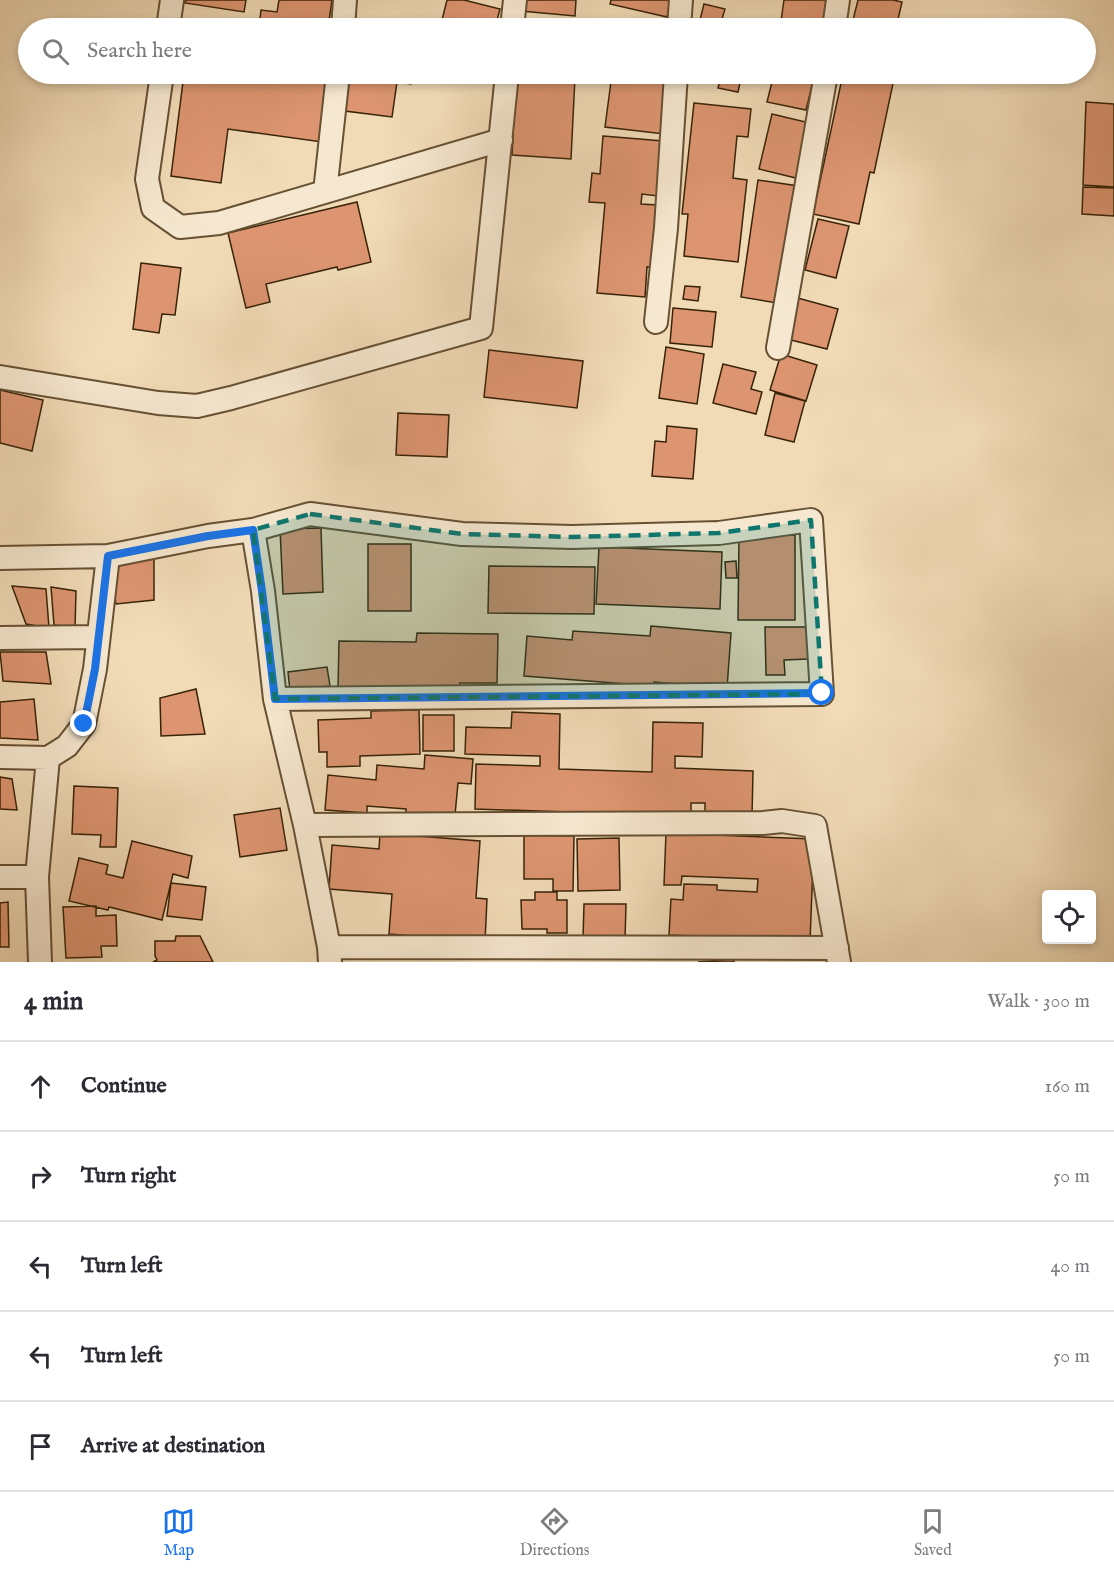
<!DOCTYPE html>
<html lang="en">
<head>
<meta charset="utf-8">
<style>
  body { margin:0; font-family:"IM FELL English",serif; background:#f2f2f3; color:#2b2b33 }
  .controls { position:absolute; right:18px; bottom:18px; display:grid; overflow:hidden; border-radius:6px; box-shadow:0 3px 9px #0003 }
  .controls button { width:54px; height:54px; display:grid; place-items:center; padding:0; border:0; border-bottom:2px solid #e1e1e2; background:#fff; color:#2b2b33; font:30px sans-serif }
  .stop { position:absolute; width:18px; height:18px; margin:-14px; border:4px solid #1a73e8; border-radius:50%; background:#fff }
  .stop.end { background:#1a73e8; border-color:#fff; box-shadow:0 2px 6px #0008 }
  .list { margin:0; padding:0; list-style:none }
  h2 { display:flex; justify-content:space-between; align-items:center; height:78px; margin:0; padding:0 24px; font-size:26px }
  h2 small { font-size:20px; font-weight:400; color:#7c7c81 }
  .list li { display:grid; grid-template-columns:39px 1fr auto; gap:18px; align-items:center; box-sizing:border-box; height:90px; padding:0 24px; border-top:2px solid #e1e1e2 }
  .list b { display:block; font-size:22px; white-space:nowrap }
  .list em { font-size:20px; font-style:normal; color:#7c7c81 }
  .icon { flex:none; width:33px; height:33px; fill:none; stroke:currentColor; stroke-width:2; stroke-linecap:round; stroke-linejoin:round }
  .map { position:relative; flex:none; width:1114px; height:962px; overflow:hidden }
  .search { position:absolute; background:#fff; box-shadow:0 3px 9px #0003; left:18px; right:18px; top:18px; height:66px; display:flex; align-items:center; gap:15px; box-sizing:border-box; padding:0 21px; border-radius:33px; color:#7c7c81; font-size:22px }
  .sheet { height:528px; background:#fff }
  nav { display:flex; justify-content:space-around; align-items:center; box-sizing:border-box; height:84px; border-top:2px solid #e1e1e2; background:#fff; font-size:16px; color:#7c7c81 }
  nav a { display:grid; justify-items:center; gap:3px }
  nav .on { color:#1a73e8 }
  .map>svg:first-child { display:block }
</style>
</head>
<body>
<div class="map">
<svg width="1114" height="962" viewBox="0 0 1114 962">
  <rect width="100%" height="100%" fill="#f1dbb7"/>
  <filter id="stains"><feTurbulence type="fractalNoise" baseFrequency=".00333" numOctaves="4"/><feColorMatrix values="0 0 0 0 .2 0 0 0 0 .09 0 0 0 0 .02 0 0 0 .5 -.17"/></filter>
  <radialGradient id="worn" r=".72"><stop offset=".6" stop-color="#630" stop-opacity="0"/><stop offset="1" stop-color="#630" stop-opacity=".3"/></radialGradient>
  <path fill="#dd9571" stroke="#382307" stroke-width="1.5" d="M 186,0 L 246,0 L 244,12 L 185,3 Z
    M 279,0 L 332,0 L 328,28 L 259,28 L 261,10 L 277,12 Z
    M 447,0 L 464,0 L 500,9 L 495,28 L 440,28 Z
    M 522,0 L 576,0 L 575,16 L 521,11 Z
    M 611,0 L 671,0 L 667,17 L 610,4 Z
    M 784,0 L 831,0 L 826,28 L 780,28 Z
    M 858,0 L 893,0 L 902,2 L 896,28 L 851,28 Z
    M 704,4 L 725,9 L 722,19 L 763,28 L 698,28 Z
    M 184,74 L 322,74 L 322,78 L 330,79 L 322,142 L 228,129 L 221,183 L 171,176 Z
    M 350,74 L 412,74 L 411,84 L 397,82 L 392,117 L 345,111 Z
    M 516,74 L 575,77 L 571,159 L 512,155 Z
    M 612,74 L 672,74 L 664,134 L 605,127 Z
    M 692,74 L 742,74 L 738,92 L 718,88 L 720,80 Z
    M 774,74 L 815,74 L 806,110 L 767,102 Z
    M 843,74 L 895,74 L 874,173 L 870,172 L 859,224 L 813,214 Z
    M 1086,102 L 1114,104 L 1114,187 L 1083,185 Z
    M 694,103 L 751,109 L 748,137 L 737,136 L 733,178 L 747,180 L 738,262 L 684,256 L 688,214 L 682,214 Z
    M 772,114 L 814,124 L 800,179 L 759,169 Z
    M 603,136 L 663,141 L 658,196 L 642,194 L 641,204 L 658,205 L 653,268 L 647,267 L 645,297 L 597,293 L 605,203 L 589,202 L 592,173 L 600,174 Z
    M 758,180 L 798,186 L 777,303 L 741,297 Z
    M 1083,187 L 1114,188 L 1114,216 L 1082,214 Z
    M 357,202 L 371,262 L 338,270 L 337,267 L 266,284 L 270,302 L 246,308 L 228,233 Z
    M 818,219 L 849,226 L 836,278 L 805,270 Z
    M 141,263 L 181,268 L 175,315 L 162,314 L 159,333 L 133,329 Z
    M 685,286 L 700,287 L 698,301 L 683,299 Z
    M 794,297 L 838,309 L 827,349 L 783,338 Z
    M 673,308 L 716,312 L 712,347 L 670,343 Z
    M 666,347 L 704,354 L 697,404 L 659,398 Z
    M 489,350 L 583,361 L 577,408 L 484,397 Z
    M 781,354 L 817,365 L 806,401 L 770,390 Z
    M 723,364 L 756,372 L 751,389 L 762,392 L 756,414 L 713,403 Z
    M 0,390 L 43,400 L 32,451 L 0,443 Z
    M 775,393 L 805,401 L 794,442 L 765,435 Z
    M 398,413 L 449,415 L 447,457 L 396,455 Z
    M 667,426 L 697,429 L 693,479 L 652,476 L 655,441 L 666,442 Z
    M 321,528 L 323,592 L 283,594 L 280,529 Z
    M 739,535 L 795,535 L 795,620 L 738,620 Z
    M 368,544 L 411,544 L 411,611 L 368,611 Z
    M 599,547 L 722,552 L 720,609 L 596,604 Z
    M 154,559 L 154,600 L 116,604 L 109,564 Z
    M 736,561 L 737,578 L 726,578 L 725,562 Z
    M 489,566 L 595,567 L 594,614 L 488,613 Z
    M 12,586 L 46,589 L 49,628 L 26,624 Z
    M 51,587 L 76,591 L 75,628 L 54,625 Z
    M 651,626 L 731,633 L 727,688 L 654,682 L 653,686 L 524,676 L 527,636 L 572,640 L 573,631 L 650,636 Z
    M 765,627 L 808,627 L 808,659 L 784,660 L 785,675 L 766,675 Z
    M 417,633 L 498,634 L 497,683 L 460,683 L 459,691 L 338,689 L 339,641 L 416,642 Z
    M 0,652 L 46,652 L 51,684 L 3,681 Z
    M 327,667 L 330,686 L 290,691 L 288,672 Z
    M 196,689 L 205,734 L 161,736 L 160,698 Z
    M 34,699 L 38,740 L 0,738 L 0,702 Z
    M 419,710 L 420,754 L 360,756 L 360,766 L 327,767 L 327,752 L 319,752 L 318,720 L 371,718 L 371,711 Z
    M 512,712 L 560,714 L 559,769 L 652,772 L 653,722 L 703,723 L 702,757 L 675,756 L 675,768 L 753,771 L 752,816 L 705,815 L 705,803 L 691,803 L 691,816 L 475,809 L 476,764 L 540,766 L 540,756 L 465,754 L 466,727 L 511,728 Z
    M 423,715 L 454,715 L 454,751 L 423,751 Z
    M 425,755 L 473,759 L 471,784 L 458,783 L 455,815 L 427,813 L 426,818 L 406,816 L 406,809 L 367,806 L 367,813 L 325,810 L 328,775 L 376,780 L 377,765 L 424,769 Z
    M 0,777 L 12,779 L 17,810 L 0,809 Z
    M 74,786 L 118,788 L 116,847 L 100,847 L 101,835 L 72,834 Z
    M 280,808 L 287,850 L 240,857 L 234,815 Z
    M 380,833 L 480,841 L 476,898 L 487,899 L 485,942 L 389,934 L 392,894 L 329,889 L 332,845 L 379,849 Z
    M 666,833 L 814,839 L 810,941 L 669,935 L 671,899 L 683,900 L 684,884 L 717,885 L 717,890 L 757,892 L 758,879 L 682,876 L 681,885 L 664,885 Z
    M 524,835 L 574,836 L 573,891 L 553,891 L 553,879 L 524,879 Z
    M 619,838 L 620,890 L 578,891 L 577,839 Z
    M 132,841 L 192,856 L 188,878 L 173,874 L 162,920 L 109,907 L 108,910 L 69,901 L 79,858 L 108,865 L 106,874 L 123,878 Z
    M 171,883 L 206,887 L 202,920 L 167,916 Z
    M 535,892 L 557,892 L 557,900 L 567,900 L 567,933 L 547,933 L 547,929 L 522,929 L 521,900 L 535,900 Z
    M 8,902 L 9,947 L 0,947 L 0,903 Z
    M 584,904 L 626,904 L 625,940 L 583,939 Z
    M 96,906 L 96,916 L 116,915 L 117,946 L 101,946 L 102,957 L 66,958 L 63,907 Z
    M 176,936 L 200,936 L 213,962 L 153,962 L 157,960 L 155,956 L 155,941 L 175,941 Z
    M 733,959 L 734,962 L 698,962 Z"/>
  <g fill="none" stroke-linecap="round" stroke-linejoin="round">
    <g stroke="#665133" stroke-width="26">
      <path id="minor" d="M 168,28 L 172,0
        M 343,28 L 345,0
        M 512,28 L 515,0
        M 679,28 L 681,0
        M 834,28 L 838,0
        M 162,74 L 147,179 L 153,208 L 180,227 L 219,223 L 501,140
        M 325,192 L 338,74
        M 656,322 L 666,228 L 676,74
        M 778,348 L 826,74
        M 0,377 L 158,403 L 197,406 L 231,398 L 481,328 L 507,74
        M 253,530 L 310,514 L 462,534 L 572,537 L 719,533 L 811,520 L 822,694 L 275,699
        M 0,558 L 108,556 L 208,536 L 253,530 L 263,591 L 275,699 L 305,825 L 329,947 L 330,962
        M 0,638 L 98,637
        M 0,757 L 48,758
        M 305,825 L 763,823 L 782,821 L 815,826 L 839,962
        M 0,877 L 37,877
        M 329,947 L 837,948
        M 40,962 L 37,877 L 48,758 L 67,746 L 84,724 L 95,669 L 108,556"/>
    </g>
    <use href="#minor" stroke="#f6e8d0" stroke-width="22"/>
  </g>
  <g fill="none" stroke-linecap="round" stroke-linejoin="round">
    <path stroke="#1a73e8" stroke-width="8" d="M 84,724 L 95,669 L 108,556 L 208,536 L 253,530 L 262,591 L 275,699 L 822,693"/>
  </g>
  <path fill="#0f766e" fill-opacity="0.2" stroke="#0f766e" stroke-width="4.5" stroke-dasharray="12 8" stroke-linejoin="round" d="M 310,514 L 462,534 L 572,537 L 719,533 L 811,520 L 822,694 L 275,699 L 253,530 Z"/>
  <rect width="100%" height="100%" filter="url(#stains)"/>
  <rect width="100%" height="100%" fill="url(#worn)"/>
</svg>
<div class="controls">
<button><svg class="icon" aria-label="locate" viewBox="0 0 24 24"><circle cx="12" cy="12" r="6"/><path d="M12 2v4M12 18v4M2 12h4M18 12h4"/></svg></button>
</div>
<div class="stop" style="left:822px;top:693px"></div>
<div class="stop end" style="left:84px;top:724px"></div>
<div class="search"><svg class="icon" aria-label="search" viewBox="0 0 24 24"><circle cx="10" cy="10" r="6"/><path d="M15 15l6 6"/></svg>Search here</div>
</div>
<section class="sheet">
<h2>4 min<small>Walk · 300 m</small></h2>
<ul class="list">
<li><svg class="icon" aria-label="ahead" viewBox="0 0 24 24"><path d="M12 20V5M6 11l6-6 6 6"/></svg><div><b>Continue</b></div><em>160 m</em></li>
<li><svg class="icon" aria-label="right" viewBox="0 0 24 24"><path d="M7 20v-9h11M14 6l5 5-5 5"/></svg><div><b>Turn right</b></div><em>50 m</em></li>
<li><svg class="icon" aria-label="left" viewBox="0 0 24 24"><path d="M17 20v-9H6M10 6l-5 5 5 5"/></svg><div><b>Turn left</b></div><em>40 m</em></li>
<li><svg class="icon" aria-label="left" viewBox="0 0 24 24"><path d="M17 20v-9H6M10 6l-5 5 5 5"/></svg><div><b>Turn left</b></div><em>50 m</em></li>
<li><svg class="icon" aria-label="arrive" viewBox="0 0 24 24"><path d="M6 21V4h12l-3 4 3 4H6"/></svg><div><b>Arrive at destination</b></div></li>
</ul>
</section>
<nav>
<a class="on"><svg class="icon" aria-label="map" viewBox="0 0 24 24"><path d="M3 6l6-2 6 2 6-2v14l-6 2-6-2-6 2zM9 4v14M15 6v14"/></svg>Map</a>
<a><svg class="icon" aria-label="directions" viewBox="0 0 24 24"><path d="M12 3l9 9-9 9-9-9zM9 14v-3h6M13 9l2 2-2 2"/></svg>Directions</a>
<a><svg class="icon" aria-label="saved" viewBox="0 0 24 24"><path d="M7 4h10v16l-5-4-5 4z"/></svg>Saved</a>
</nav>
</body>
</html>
